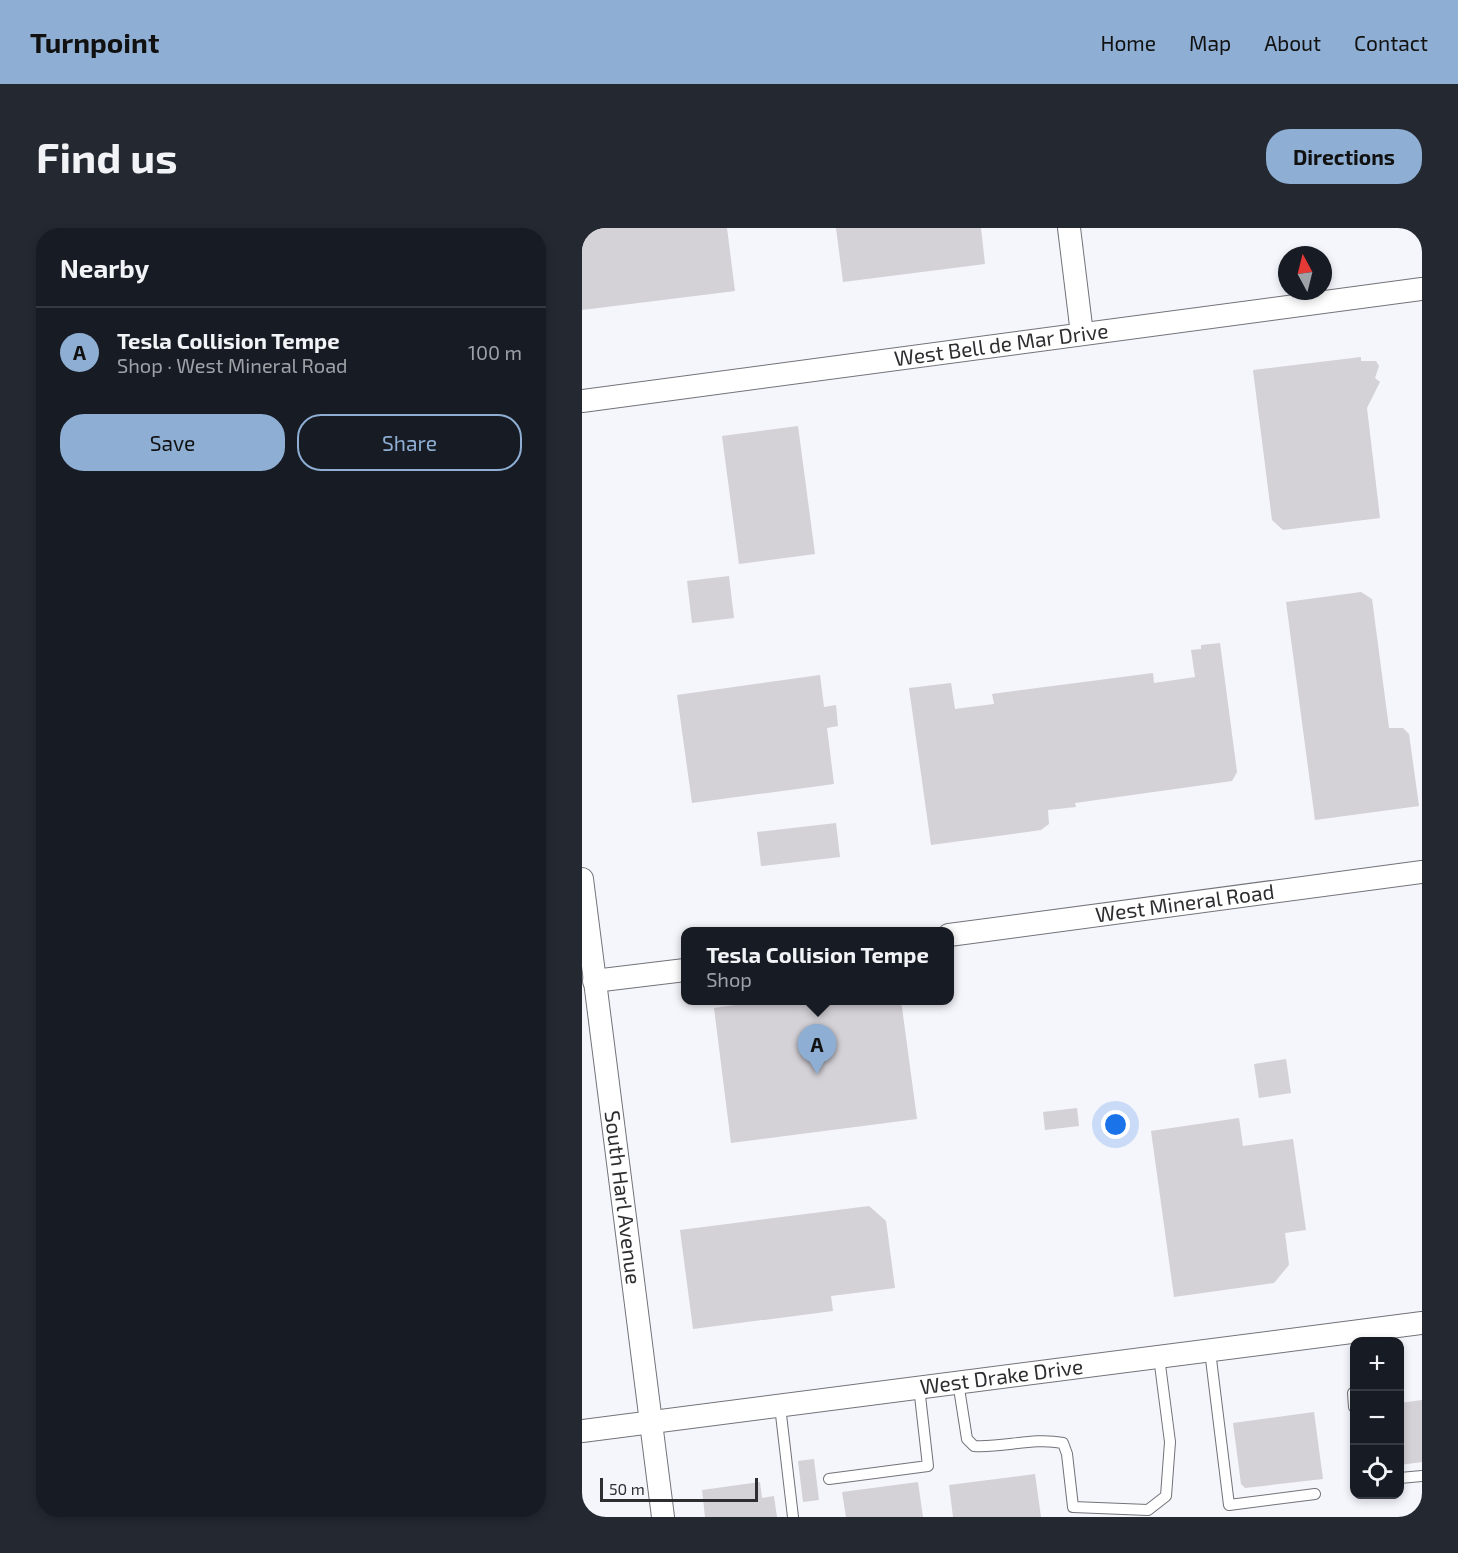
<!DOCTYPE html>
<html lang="en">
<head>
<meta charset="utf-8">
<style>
  body { margin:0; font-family:"Exo 2",sans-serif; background:#242831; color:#f1f3f6 }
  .controls { position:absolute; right:18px; bottom:18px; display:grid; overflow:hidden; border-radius:12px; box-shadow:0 3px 9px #0003 }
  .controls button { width:54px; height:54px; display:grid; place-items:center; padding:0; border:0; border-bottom:2px solid #363941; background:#171b24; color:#f1f3f6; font:30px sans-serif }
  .compass { position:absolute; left:696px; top:18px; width:54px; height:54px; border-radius:50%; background:#171b24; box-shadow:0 3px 9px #0003; rotate:353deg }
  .scale { position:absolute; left:18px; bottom:15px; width:158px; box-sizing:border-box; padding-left:6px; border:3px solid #2e2e31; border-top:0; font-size:16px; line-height:21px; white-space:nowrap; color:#2e2e31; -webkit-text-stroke:4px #f5f5fc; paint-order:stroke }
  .you { position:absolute; left:534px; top:897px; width:21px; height:21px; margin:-15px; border:4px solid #fff; border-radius:50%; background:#1a73e8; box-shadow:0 0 0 9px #1a73e833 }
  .badge { display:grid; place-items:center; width:39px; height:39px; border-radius:50%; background:#8eaed3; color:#111; font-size:20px; font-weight:700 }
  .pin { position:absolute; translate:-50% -50px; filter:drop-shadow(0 2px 3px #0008) }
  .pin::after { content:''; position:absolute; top:32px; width:21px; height:18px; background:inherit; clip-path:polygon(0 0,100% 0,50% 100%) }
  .popup { position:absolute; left:99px; top:699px; width:273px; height:78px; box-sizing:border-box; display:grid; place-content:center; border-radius:12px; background:#171b24; filter:drop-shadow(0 2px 4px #0005); font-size:20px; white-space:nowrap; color:#9ea1a6 }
  .popup b { font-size:22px; color:#f1f3f6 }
  .popup::after { content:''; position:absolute; left:50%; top:100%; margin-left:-12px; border:12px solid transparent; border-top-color:#171b24 }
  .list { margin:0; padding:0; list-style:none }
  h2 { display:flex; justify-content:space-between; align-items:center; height:78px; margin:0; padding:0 24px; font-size:26px }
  h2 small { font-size:20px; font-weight:400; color:#9ea1a6 }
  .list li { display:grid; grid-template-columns:39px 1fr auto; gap:18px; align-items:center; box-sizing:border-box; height:90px; padding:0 24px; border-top:2px solid #363941 }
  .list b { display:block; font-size:22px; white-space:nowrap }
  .list p { margin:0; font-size:20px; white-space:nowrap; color:#9ea1a6 }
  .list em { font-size:20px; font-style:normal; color:#9ea1a6 }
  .actions { display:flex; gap:12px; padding:18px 24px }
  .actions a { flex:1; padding:14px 0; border:2px solid #8eaed3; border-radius:24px; text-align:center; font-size:21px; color:#8eaed3 }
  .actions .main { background:#8eaed3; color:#111 }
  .icon { flex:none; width:33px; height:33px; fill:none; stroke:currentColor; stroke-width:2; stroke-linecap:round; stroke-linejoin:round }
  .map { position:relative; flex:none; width:840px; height:1289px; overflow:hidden; border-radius:24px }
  header { display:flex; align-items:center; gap:36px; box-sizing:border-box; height:84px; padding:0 30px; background:#8eaed3; color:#111 }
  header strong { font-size:28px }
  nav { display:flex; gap:33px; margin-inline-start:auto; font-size:21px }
  .intro { display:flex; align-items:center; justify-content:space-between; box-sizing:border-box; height:144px; padding:0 36px }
  h1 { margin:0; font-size:42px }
  .button { padding:15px 27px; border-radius:24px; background:#8eaed3; color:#111; font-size:21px; font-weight:700 }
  main { display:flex; gap:36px; padding:0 36px }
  aside { flex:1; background:#171b24; border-radius:24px; box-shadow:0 3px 9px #0003 }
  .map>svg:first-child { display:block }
</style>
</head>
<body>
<header>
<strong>Turnpoint</strong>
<nav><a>Home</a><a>Map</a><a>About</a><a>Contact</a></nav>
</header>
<div class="intro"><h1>Find us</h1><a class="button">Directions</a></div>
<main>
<aside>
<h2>Nearby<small></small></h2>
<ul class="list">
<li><span class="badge">A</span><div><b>Tesla Collision Tempe</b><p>Shop · West Mineral Road</p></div><em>100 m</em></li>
</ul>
<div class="actions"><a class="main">Save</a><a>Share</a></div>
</aside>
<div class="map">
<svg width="840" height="1289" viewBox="0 0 840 1289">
  <rect width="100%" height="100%" fill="#f5f5fc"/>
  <path fill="#d4d1d7" d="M 0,0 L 145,0 L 153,63 L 0,82 Z
    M 254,0 L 399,0 L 403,36 L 261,54 Z
    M 779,129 L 779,133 L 794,133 L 797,138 L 793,150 L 798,154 L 785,180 L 798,290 L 701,302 L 690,292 L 671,142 Z
    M 216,198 L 233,326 L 157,336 L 140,208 Z
    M 147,348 L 152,390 L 110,395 L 105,353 Z
    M 779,364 L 790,371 L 807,500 L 821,500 L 827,506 L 837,578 L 733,592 L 704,374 Z
    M 638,415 L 655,544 L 650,553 L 493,575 L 494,579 L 466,582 L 467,596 L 459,602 L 349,617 L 327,460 L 369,455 L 373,481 L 412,476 L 410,466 L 571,445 L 572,455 L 613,449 L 609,422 L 619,421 L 619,417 Z
    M 238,447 L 242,479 L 254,477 L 256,498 L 245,500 L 252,556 L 110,575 L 95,467 Z
    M 254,595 L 258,629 L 179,638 L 175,604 Z
    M 190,772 L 319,772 L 335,891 L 149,915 L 132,780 Z
    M 704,831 L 709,865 L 677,870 L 672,836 Z
    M 495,880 L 497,898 L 463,902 L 461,884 Z
    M 657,890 L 661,918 L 711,911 L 724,1002 L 703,1005 L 707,1037 L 692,1055 L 592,1069 L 569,903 Z
    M 287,978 L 304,993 L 313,1060 L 249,1068 L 251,1083 L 111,1101 L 98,1002 Z
    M 840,1172 L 840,1234 L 818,1237 L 818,1175 Z
    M 732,1184 L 741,1251 L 663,1260 L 659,1256 L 651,1195 Z
    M 232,1231 L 237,1272 L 221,1274 L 216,1233 Z
    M 453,1246 L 459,1289 L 371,1289 L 367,1257 Z
    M 178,1254 L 180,1270 L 192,1268 L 195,1289 L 123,1289 L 120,1262 Z
    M 336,1254 L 341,1289 L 264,1289 L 260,1264 Z"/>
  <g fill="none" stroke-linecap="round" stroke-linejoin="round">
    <g stroke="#727379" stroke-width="12">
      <path id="service" d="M 628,1123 L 647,1277 L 733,1266
        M 376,1154 L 385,1211 L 392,1218 C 421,1220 451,1209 481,1215 L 485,1226 L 491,1279 L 566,1282 L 584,1268 L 588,1214 L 577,1129
        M 771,1165 L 772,1179
        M 198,1178 L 211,1289
        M 818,1250 L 840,1248
        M 247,1251 L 346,1238 L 337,1159"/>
    </g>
    <g stroke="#727379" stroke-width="24">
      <g id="minor">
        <path d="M 487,0 L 500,106"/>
        <path id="s1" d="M 0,173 L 840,61"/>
        <path id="s2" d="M 0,651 L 81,1289"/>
        <path id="s3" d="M 367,707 L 840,644"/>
        <path d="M 12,753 L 103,742"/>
        <path id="s4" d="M 0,1203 L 840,1095"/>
      </g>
    </g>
    <use href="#service" stroke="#fff" stroke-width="10"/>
    <use href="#minor" stroke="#fff" stroke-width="22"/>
  </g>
  <g text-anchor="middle" stroke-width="6" stroke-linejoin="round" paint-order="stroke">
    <g font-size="21" fill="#2e2e31" stroke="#f5f5fc">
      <text dy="7" stroke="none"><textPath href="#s1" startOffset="423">West Bell de Mar Drive</textPath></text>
      <text dy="7" stroke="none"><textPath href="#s3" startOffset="238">West Mineral Road</textPath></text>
      <text dy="7" stroke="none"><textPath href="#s2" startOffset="321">South Harl Avenue</textPath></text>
      <text dy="7" stroke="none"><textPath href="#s4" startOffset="423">West Drake Drive</textPath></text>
    </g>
  </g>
</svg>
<div class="controls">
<button>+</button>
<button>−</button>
<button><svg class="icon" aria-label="locate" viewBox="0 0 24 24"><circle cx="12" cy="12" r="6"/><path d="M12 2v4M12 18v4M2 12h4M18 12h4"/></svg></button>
</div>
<svg class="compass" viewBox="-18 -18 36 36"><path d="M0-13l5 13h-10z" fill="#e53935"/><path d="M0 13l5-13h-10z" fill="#9ea1a6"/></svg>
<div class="scale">50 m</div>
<div class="you"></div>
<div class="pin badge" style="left:235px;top:846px">A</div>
<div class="popup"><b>Tesla Collision Tempe</b>Shop</div>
</div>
</main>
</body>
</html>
